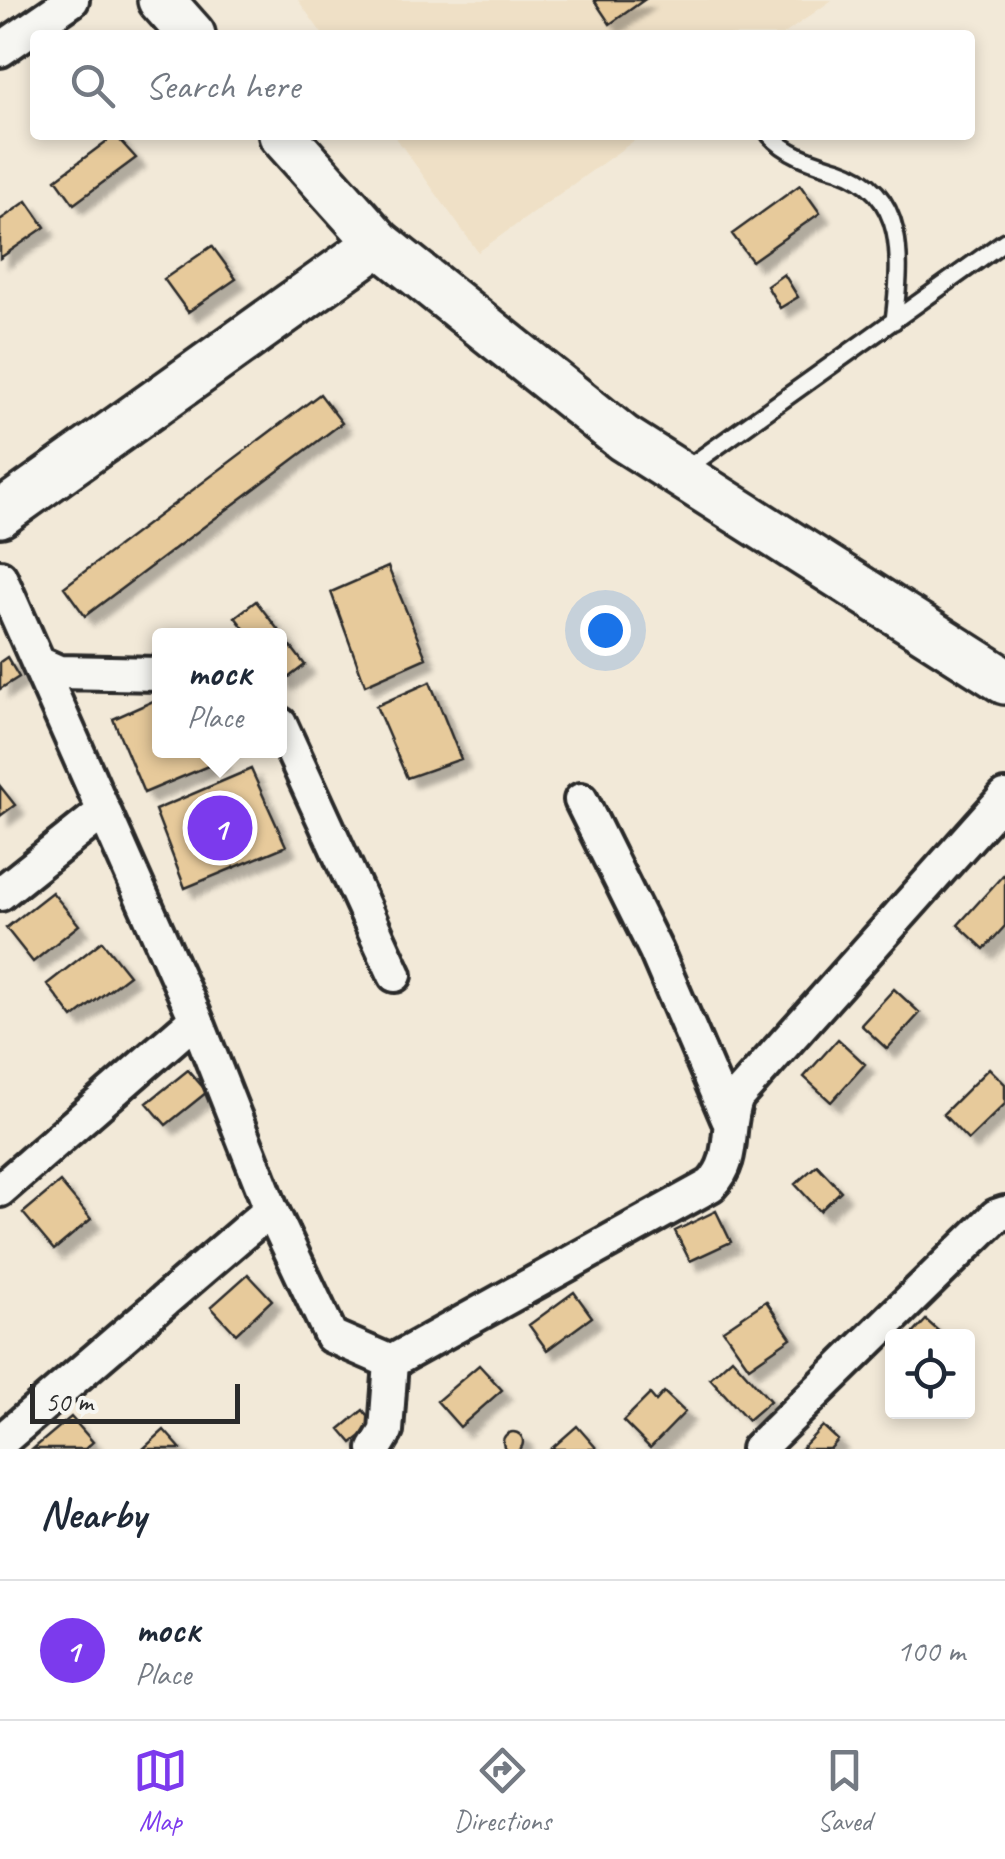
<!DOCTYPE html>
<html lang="en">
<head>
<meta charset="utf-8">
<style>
  body { margin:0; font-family:Caveat,sans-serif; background:#f2f2f3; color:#1f2937 }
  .controls { position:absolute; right:30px; bottom:30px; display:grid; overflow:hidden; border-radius:10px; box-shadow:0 5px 15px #0003 }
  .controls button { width:90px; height:90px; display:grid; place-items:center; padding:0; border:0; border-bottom:2px solid #e0e1e3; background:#fff; color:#1f2937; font:50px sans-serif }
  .scale { position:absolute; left:30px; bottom:25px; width:210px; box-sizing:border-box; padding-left:10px; border:5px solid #2b2b2b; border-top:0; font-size:28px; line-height:35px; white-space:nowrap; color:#2b2b2b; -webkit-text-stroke:8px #f6f6f2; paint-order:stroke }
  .you { position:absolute; left:605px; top:630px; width:35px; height:35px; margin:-25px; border:8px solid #fff; border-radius:50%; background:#1a73e8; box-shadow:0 0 0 15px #1a73e833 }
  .badge { display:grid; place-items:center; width:65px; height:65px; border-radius:50%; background:#7c3aed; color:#fff; font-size:32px; font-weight:700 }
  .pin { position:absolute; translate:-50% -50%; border:5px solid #fff; box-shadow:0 2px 10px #0006 }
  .popup { position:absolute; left:152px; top:628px; width:135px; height:130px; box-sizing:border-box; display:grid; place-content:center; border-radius:10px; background:#fff; filter:drop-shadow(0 2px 8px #0005); font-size:32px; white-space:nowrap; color:#747a83 }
  .popup b { font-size:38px; color:#1f2937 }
  .popup::after { content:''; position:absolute; left:50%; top:100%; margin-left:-20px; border:20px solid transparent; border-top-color:#fff }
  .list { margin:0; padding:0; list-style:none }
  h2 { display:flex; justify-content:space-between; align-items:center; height:130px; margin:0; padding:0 40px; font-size:42px }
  h2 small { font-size:32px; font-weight:400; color:#747a83 }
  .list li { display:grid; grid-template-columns:65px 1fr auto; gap:30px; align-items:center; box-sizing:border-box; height:140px; padding:0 40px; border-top:2px solid #e0e1e3 }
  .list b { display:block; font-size:38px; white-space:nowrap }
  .list p { margin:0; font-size:32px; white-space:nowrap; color:#747a83 }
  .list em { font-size:32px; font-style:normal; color:#747a83 }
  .icon { flex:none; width:55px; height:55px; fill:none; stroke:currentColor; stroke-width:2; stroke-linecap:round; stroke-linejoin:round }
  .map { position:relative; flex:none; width:1005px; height:1449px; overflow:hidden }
  .search { position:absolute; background:#fff; box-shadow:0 5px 15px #0003; left:30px; right:30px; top:30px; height:110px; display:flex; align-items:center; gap:25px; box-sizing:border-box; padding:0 35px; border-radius:10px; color:#747a83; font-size:38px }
  .sheet { height:270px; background:#fff }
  nav { display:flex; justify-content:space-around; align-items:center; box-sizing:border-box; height:140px; border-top:2px solid #e0e1e3; background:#fff; font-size:28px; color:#747a83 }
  nav a { display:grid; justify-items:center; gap:5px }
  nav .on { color:#7c3aed }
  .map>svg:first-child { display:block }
</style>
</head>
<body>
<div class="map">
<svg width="1005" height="1449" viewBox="0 0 1005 1449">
  <defs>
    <filter id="shadow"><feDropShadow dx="9" dy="9" stdDeviation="2.5" flood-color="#0004"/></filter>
  </defs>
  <rect width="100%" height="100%" fill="#f2e9d8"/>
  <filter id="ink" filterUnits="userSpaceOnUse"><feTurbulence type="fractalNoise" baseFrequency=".01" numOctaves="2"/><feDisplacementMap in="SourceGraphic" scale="20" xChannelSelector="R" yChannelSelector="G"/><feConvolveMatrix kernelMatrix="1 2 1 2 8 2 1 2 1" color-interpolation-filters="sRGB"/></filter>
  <g filter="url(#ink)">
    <path fill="#efe0c6" d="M 298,0 L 832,0 L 783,35 L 323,35 Z
      M 394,135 L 642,135 L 478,252 Z"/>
    <path fill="#e7ca9b" stroke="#2b2b2b" stroke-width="2.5" filter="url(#shadow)" d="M 594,0 L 644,0 L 610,24 Z
      M 115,135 L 136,158 L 74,204 L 56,179 Z
      M 800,185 L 820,213 L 752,261 L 732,234 Z
      M 27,201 L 45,227 L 0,258 L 0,220 Z
      M 212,246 L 236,279 L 188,312 L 164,279 Z
      M 784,274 L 798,297 L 780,308 L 767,286 Z
      M 320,394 L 342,423 L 85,616 L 64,587 Z
      M 388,567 L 426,658 L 365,685 L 331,592 Z
      M 256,601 L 305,665 L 284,681 L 280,676 L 280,636 L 250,636 L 235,617 Z
      M 7,657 L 19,677 L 0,689 L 0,662 Z
      M 430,682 L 461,759 L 407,778 L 376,706 Z
      M 160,698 L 160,750 L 215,750 L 220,761 L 144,793 L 113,719 Z
      M 251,769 L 286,846 L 185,888 L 155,810 Z
      M 0,786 L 15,805 L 0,816 Z
      M 1005,873 L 1005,926 L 984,949 L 958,925 Z
      M 52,892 L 79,925 L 33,962 L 6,928 Z
      M 102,941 L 129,975 L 73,1018 L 47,984 Z
      M 894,989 L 920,1013 L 887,1049 L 861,1025 Z
      M 838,1039 L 865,1064 L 831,1102 L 804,1077 Z
      M 989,1068 L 1005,1084 L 1005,1104 L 968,1140 L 943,1114 Z
      M 188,1070 L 207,1092 L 166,1125 L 147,1103 Z
      M 817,1165 L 841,1191 L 820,1211 L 795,1184 Z
      M 60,1182 L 91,1219 L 54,1250 L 23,1213 Z
      M 716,1211 L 731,1242 L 690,1261 L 675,1231 Z
      M 248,1274 L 272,1300 L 236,1334 L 211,1307 Z
      M 574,1292 L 592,1317 L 547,1350 L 529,1325 Z
      M 766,1301 L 791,1338 L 749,1367 L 723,1330 Z
      M 926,1320 L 944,1336 L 911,1336 Z
      M 732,1358 L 770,1401 L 748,1420 L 710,1378 Z
      M 479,1365 L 502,1390 L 460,1427 L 437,1401 Z
      M 664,1392 L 685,1412 L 650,1448 L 623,1421 L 650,1394 L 656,1401 Z
      M 363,1410 L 375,1425 L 352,1443 L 340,1429 Z
      M 71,1417 L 93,1442 L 85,1449 L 33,1449 Z
      M 577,1426 L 597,1449 L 551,1449 Z
      M 823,1426 L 838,1440 L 830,1449 L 801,1449 Z
      M 164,1430 L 181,1449 L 143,1449 Z
      M503 1442a10 10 0 1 1 20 0a10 10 0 1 1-20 0Z"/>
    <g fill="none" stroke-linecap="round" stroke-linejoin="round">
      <g stroke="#2b2b2b" stroke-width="22">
        <path id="lane" d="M 770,135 C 788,155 814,162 839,170 C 908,193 901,262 894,321
          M 683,471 L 1005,241"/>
      </g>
      <g stroke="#2b2b2b" stroke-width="40">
        <path id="street" d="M 0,50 L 72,0
          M 0,577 L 196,1019 L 271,1209 L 331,1336 L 391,1362
          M 41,664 L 59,672 L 160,674
          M 280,724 L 395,975
          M 581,800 L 656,951 L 728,1119
          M 0,894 L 104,811
          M 0,1190 L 196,1019
          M 391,1362 L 711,1185 C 737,1158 724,1129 737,1097 L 1005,797
          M 0,1442 L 271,1209
          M 375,1449 L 386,1431 L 391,1362
          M 758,1449 L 996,1216 L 1005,1213"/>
      </g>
      <g stroke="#2b2b2b" stroke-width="52">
        <path id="secondary" d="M 161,0 L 192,35
          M 282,135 L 379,243 L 623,438 L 1005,681
          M 0,514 L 379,243"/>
      </g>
      <use href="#lane" stroke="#f6f6f2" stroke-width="15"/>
      <use href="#street" stroke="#f6f6f2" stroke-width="32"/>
      <use href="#secondary" stroke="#f6f6f2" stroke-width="45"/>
    </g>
  </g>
</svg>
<div class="controls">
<button><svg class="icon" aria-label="locate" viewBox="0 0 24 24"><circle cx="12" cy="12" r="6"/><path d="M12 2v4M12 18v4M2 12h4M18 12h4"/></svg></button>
</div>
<div class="scale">50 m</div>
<div class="you"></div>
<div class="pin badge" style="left:220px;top:828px">1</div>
<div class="popup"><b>тоск</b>Place</div>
<div class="search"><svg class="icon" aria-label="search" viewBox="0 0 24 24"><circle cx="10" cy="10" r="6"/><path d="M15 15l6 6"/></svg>Search here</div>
</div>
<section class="sheet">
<h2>Nearby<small></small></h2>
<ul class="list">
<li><span class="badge">1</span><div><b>тоск</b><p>Place</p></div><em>100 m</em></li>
</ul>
</section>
<nav>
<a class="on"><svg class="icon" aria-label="map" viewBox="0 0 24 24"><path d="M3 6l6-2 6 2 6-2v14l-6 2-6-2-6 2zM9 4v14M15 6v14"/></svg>Map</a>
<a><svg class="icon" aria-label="directions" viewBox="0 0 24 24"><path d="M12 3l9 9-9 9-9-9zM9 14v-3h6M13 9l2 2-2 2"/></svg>Directions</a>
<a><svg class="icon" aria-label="saved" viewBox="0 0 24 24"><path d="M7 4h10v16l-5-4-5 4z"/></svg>Saved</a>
</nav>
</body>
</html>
